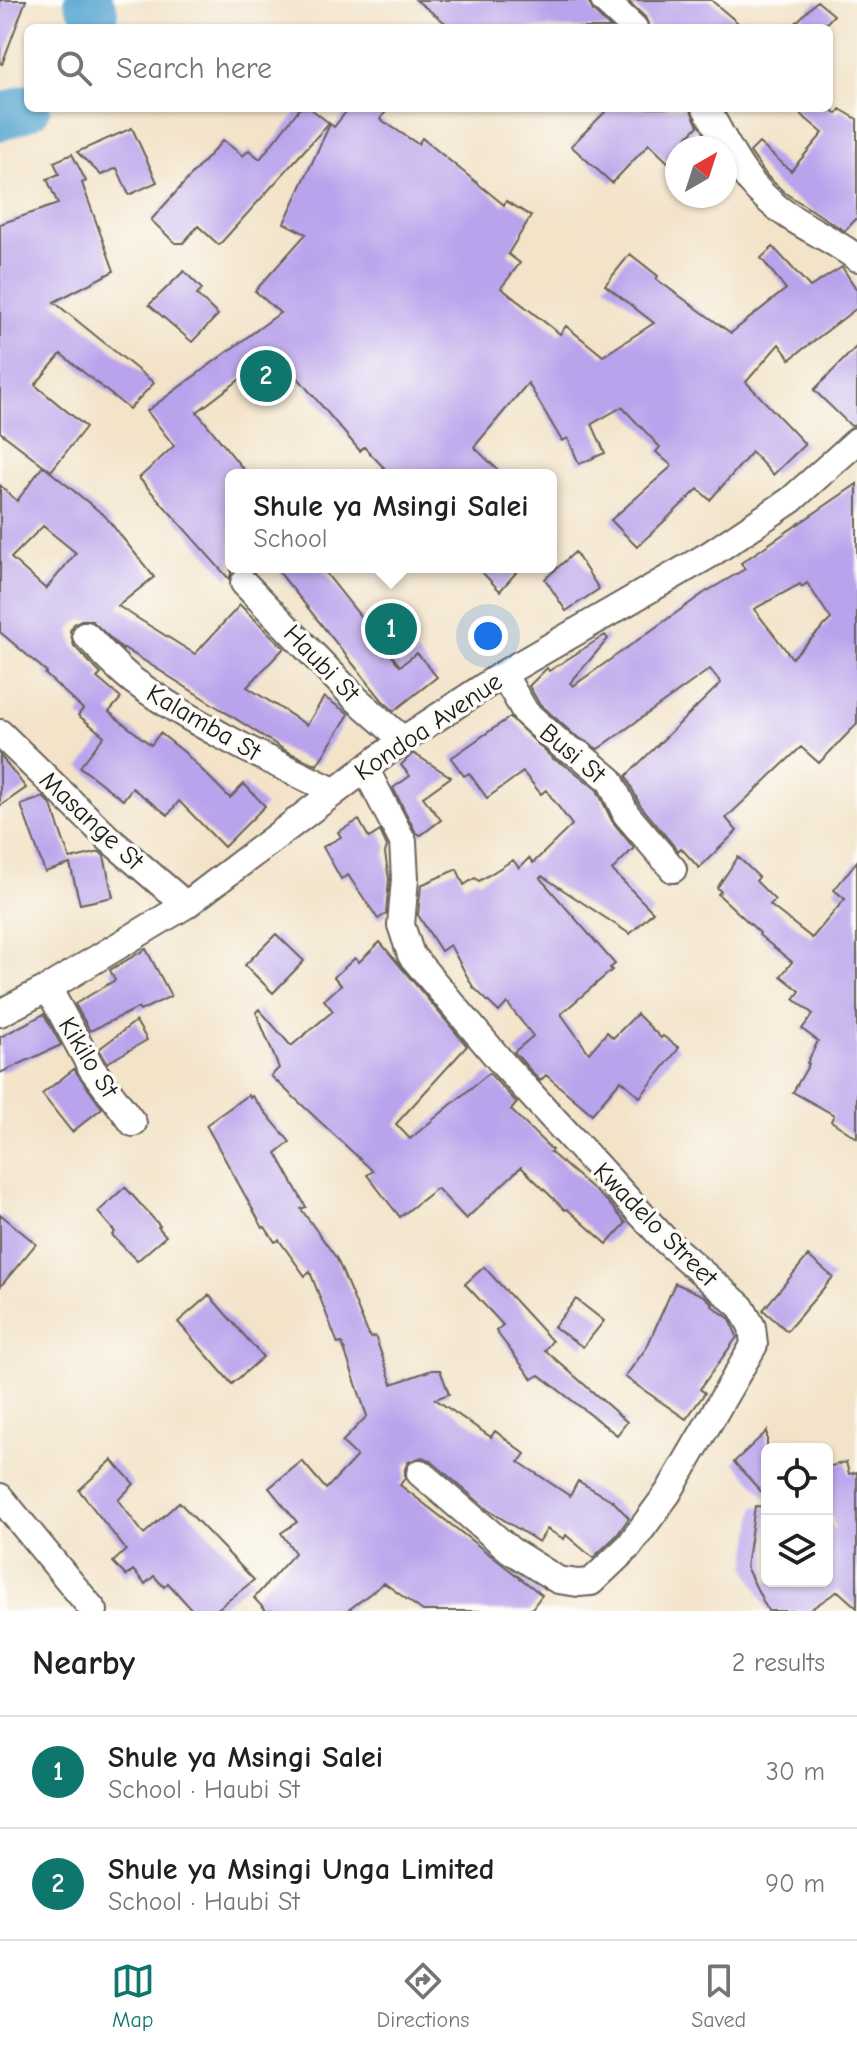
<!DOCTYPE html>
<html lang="en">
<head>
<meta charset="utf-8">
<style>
  body { margin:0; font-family:"Comic Neue",sans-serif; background:#f2f2f2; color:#202124 }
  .controls { position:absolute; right:24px; bottom:24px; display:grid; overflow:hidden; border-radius:12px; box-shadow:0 2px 6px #0004 }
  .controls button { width:72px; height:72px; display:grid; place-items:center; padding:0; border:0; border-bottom:2px solid #e0e0e0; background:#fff; color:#202124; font:40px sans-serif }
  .compass { position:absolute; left:665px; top:136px; width:72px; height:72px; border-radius:50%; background:#fff; box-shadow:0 2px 6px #0004; rotate:39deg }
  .you { position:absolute; left:488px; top:636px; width:28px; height:28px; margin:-20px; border:6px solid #fff; border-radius:50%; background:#1a73e8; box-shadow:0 0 0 12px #1a73e833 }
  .badge { display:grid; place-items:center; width:52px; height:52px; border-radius:50%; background:#0f766e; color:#fff; font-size:26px; font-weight:700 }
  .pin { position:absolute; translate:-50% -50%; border:4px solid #fff; box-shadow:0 2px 8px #0006 }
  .popup { position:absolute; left:225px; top:469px; width:332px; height:104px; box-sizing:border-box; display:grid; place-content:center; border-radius:12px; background:#fff; filter:drop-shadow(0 2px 6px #0005); font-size:26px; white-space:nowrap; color:#757577 }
  .popup b { font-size:30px; color:#202124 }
  .popup::after { content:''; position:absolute; left:50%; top:100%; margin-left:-16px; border:16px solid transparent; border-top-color:#fff }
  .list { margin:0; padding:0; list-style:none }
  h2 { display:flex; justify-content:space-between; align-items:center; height:104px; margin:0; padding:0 32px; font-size:34px }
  h2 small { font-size:26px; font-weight:400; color:#757577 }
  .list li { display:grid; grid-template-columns:52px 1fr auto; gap:24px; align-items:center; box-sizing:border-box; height:112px; padding:0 32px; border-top:2px solid #e0e0e0 }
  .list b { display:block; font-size:30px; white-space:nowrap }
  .list p { margin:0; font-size:26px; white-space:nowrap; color:#757577 }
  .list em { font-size:26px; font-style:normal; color:#757577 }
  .icon { flex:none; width:44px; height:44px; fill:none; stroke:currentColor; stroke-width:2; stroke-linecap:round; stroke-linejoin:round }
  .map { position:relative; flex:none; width:857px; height:1611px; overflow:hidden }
  .search { position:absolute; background:#fff; box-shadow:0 2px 6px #0004; left:24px; right:24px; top:24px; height:88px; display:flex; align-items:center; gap:20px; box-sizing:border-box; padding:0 28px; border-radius:12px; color:#757577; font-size:30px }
  .sheet { height:328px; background:#fff }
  nav { display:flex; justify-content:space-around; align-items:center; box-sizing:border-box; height:112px; border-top:2px solid #e0e0e0; background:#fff; font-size:22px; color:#757577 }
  nav a { display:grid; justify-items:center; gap:4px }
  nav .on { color:#0f766e }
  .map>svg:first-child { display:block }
</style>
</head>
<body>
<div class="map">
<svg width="857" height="1611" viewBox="0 0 857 1611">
  <rect width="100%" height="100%" fill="#fdfcf7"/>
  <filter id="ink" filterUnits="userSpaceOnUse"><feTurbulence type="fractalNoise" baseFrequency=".0125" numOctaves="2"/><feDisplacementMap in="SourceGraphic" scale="16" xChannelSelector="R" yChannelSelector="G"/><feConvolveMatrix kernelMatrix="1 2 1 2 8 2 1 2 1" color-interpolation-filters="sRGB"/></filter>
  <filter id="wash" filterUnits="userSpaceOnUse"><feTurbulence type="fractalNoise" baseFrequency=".006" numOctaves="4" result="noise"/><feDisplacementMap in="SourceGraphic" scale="32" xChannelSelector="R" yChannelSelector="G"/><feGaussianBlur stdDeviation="1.8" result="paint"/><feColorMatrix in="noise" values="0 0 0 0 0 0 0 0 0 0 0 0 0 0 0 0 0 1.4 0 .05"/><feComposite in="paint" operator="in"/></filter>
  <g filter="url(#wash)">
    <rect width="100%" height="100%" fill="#f3e3c9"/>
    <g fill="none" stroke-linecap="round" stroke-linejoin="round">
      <path stroke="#57a6d1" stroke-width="46" d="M 87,0 L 95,13 L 92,28
        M 0,118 L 28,107"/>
    </g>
    <g id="blocks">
      <path fill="#b9a3ec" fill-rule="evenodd" d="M 0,0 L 26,0 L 2,64 L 0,63 Z
        M 416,0 L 588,0 L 593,11 L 611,28 L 452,28 Z
        M 627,0 L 711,0 L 744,28 L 650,28 L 645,17 Z
        M 817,1 L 834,15 L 822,28 L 791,28 Z
        M 300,108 L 310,108 L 329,123 L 219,245 L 198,226 L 183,243 L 175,243 L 151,220 L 223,140 L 243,156 L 249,150 L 260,159 Z
        M 349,108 L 389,108 L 380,119 L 418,144 L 422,138 L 504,205 L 506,201 L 531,216 L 508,254 L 520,263 L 501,288 L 560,334 L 566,326 L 603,356 L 654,323 L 605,285 L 630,254 L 658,276 L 656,279 L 731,333 L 786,289 L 761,258 L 773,247 L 810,287 L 842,267 L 857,290 L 857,308 L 790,359 L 779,344 L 746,382 L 805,444 L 773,475 L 752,452 L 710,500 L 698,489 L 637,547 L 611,520 L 672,466 L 656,452 L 660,447 L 622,407 L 592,424 L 605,453 L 579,464 L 568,438 L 562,441 L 528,383 L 474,447 L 503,475 L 391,475 L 364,447 L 360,451 L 276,352 L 197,412 L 248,475 L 231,475 L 231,574 L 229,579 L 139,478 L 174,446 L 147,411 L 280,313 L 255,291 L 306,234 L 284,223 L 330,124 L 334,127 Z
        M 609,108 L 690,108 L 698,126 L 686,138 L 694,148 L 677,148 L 677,171 L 649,144 L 612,183 L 571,146 Z
        M 793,108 L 830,108 L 837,114 L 840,109 L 857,119 L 857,218 L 845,231 L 785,193 L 767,176 L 750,152 L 759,143 L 791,171 L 823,133 Z
        M 132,128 L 157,182 L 129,195 L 117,168 L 101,175 L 77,152 Z
        M 72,154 L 86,181 L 82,183 L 114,271 L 54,302 L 154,383 L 129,409 L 61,354 L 35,385 L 86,427 L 51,471 L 0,432 L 0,224 L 58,204 L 47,179 L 59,174 L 54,162 Z
        M 184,271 L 202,289 L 197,295 L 218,315 L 192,342 L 149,305 Z
        M 857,346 L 857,425 L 851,426 L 814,390 Z
        M 43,466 L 105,516 L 154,577 L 118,606 L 195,654 L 240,605 L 284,648 L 247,687 L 307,725 L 324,697 L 349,714 L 317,765 L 288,752 L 124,648 L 123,650 L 91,620 L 81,620 L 74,624 L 70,631 L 74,646 L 101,674 L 97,678 L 121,698 L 109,712 L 151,745 L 160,733 L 184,752 L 230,798 L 244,784 L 265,806 L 224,847 L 179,801 L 168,815 L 132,788 L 123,800 L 80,767 L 104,736 L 78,715 L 83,709 L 45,674 L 47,672 L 0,632 L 0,485 L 17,501 ZM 43,526 L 76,553 L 46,589 L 11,558 Z
        M 857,484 L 857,724 L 819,763 L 801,747 L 726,818 L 737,831 L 699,868 L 681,848 L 678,851 L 640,805 L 626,776 L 721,683 L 710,669 L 598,749 L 573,734 L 539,703 L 529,686 L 547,668 L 549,671 L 605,635 L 608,639 L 570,683 L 573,686 L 704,593 L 745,569 L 741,563 ZM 807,583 L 831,619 L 792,658 L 754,609 L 800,584 L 802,587 Z
        M 575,552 L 599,589 L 566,611 L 545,579 Z
        M 275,567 L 321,567 L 400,666 L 417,653 L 437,677 L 394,711 L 382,700 Z
        M 477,567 L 521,567 L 500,591 Z
        M 510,717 L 553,759 L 570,768 L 597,790 L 612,821 L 634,848 L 612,870 L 653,912 L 630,934 L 542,876 L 540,878 L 615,964 L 610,968 L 612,970 L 561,1014 L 589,1053 L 607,1032 L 613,1038 L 637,1014 L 661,1038 L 663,1036 L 679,1048 L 640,1097 L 621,1080 L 592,1114 L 546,1075 L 540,1081 L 516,1054 L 514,1052 L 533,1036 L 507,1003 L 499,1012 L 473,987 L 450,945 L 441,951 L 418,915 L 421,885 L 457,869 L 464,885 L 475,878 L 479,881 L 513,860 L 519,868 L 529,858 L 533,863 L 572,825 L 546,790 L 541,794 L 523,772 L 487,798 L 469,773 L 464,776 L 451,758 Z
        M 413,753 L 451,777 L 423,797 L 441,820 L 421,835 L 416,833 L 393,788 L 410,776 L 401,765 Z
        M 0,755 L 26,788 L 0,806 Z
        M 43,797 L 51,805 L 70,859 L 100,852 L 104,856 L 113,897 L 80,904 L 70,864 L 45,872 L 21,805 Z
        M 359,820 L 369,838 L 380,831 L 387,846 L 385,853 L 389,879 L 386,914 L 378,919 L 348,875 L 341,879 L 323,847 L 341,837 L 338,832 Z
        M 738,857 L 759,877 L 756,881 L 775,900 L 770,905 L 812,938 L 845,899 L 834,890 L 857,861 L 857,1138 L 831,1121 L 834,1115 L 793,1092 L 809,1064 L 807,1063 L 818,1041 L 802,1029 L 813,1014 L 794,999 L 800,991 L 781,976 L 792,962 L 759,935 L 760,933 L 718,894 L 721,891 L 717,888 Z
        M 276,934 L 304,961 L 273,993 L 245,965 Z
        M 380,942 L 467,1046 L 396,1124 L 410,1139 L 489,1073 L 517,1103 L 511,1110 L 552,1150 L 550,1152 L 607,1201 L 626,1223 L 607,1244 L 567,1209 L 565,1210 L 521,1167 L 466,1219 L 437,1188 L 400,1217 L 367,1175 L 373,1171 L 271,1076 L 279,1068 L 256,1012 L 259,1009 L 291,1046 L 333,1011 L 324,1000 L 341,985 L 334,977 L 355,958 L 359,962 Z
        M 146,949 L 171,996 L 140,1011 L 138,1008 L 90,1031 L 75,1004 L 115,980 L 110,970 Z
        M 44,1014 L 61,1045 L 0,1073 L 0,1037 Z
        M 136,1021 L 147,1040 L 107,1063 L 99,1049 Z
        M 74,1069 L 102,1108 L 72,1132 L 42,1094 Z
        M 248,1095 L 250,1098 L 252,1096 L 290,1142 L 276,1153 L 306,1207 L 301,1209 L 337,1259 L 370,1338 L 375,1336 L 392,1384 L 432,1370 L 440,1370 L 449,1394 L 435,1399 L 491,1437 L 495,1431 L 525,1454 L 519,1462 L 570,1496 L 578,1481 L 613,1501 L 629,1518 L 617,1535 L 593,1558 L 566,1535 L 564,1539 L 547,1529 L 539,1542 L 488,1510 L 430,1460 L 422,1457 L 408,1462 L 405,1469 L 405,1478 L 400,1485 L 542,1595 L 530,1611 L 423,1611 L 384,1583 L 347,1611 L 266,1611 L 254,1598 L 295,1553 L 281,1533 L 297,1522 L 269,1488 L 302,1461 L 326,1489 L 357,1456 L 342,1442 L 367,1416 L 342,1343 L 338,1344 L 310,1272 L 305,1276 L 279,1240 L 275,1242 L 265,1227 L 263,1228 L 206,1125 Z
        M 125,1187 L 160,1226 L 158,1227 L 166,1236 L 137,1261 L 112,1235 L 115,1232 L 98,1212 Z
        M 0,1214 L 36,1244 L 0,1287 Z
        M 808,1256 L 833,1277 L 787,1331 L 763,1310 Z
        M 484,1267 L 552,1341 L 545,1350 L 627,1422 L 617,1435 L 539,1375 L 532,1379 L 496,1331 L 503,1325 L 465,1284 Z
        M 675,1283 L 704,1296 L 713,1304 L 712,1306 L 730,1319 L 737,1337 L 700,1389 L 705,1393 L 686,1419 L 625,1377 L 647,1347 Z
        M 209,1295 L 263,1357 L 232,1384 L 178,1322 Z
        M 576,1299 L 604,1321 L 583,1347 L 554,1327 Z
        M 767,1431 L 767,1498 L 734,1462 Z
        M 112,1460 L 134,1484 L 118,1500 L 144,1534 L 179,1502 L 254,1580 L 215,1611 L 193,1611 L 168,1583 L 164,1587 L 154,1576 L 145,1584 L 133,1570 L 126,1576 L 113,1562 L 126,1550 L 79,1490 Z
        M 846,1462 L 849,1474 L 857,1472 L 857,1608 L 838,1591 L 808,1611 L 768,1611 L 746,1567 L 755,1506 L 767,1507 L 767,1581 L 827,1581 L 827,1530 L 835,1528 L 827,1500 L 827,1467 Z"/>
    </g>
  </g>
  <g filter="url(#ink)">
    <use href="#blocks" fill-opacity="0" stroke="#676259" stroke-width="2"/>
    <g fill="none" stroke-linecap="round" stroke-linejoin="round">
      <g stroke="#676259" stroke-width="30">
        <path id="street" d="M 604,0 L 634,28
          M 706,108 C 724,138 738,172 764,196 C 791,223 827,235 857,258
          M 244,583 L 355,698 L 403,740
          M 86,635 C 102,651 117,669 135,682 C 196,726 266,759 334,791
          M 503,674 L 526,713 L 564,747 L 579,754 L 610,780 L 626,814 L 673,869
          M 0,733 L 109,839 L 186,905
          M 365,768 L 403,842 L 405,879 L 401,925 L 411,955 L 504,1065 L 666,1241 L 741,1307 L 752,1327 L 754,1345 L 668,1493 L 629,1546 L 591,1582 L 578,1583 L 558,1580 L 510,1550 L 420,1473
          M 48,988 L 92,1069 L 133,1123
          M 0,1013 L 48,988 L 186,905 L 403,740 L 503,674 L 709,555 L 791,500 L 857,441
          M 0,1497 L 94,1611"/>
      </g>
      <use href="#street" stroke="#fff" stroke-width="26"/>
    </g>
  </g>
  <g text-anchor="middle" stroke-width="7" stroke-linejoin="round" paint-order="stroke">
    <g font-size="26" fill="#1c1c1c" stroke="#fdfcf7">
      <text transform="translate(322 663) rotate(46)" y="9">Haubi St</text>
      <text transform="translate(204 722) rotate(30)" y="9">Kalamba St</text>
      <text transform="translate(428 726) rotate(-34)" y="9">Kondoa Avenue</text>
      <text transform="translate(573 753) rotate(40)" y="9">Busi St</text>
      <text transform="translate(92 820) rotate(43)" y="9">Masange St</text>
      <text transform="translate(89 1057) rotate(58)" y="9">Kikilo St</text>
      <text transform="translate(656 1224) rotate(45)" y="9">Kwadelo Street</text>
    </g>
  </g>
</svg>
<div class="controls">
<button><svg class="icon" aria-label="locate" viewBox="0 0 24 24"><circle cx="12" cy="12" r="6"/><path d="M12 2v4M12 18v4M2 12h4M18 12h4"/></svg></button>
<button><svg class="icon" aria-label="layers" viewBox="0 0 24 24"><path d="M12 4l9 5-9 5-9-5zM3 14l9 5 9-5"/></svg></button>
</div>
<svg class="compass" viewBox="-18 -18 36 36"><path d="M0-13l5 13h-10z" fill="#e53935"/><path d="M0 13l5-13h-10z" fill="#757577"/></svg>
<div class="you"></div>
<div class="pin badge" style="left:391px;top:629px">1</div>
<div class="popup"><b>Shule ya Msingi Salei</b>School</div>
<div class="pin badge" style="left:266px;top:376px">2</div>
<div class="search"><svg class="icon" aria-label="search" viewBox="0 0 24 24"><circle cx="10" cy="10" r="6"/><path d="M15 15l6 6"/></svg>Search here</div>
</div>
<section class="sheet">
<h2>Nearby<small>2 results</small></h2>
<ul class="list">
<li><span class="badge">1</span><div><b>Shule ya Msingi Salei</b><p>School · Haubi St</p></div><em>30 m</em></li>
<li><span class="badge">2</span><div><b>Shule ya Msingi Unga Limited</b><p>School · Haubi St</p></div><em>90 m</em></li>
</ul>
</section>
<nav>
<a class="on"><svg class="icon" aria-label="map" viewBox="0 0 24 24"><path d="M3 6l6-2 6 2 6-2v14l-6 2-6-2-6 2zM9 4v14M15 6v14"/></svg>Map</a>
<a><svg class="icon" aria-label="directions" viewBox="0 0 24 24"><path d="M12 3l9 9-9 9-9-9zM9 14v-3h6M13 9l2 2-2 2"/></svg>Directions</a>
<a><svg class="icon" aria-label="saved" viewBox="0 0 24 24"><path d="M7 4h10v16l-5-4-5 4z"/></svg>Saved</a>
</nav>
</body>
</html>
